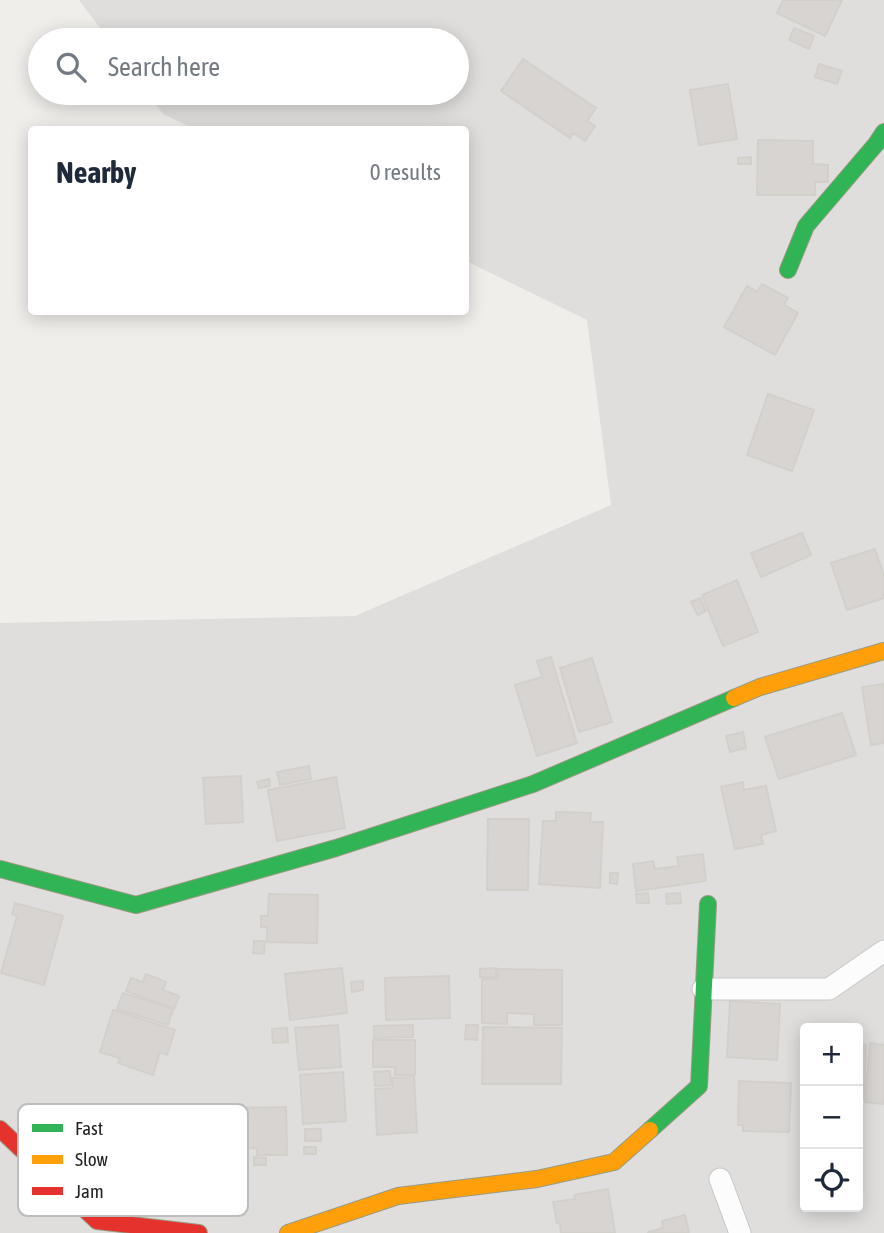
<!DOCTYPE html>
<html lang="en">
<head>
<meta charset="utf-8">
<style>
  body { margin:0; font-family:"Asap Condensed",sans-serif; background:#f6f6f7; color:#1f2937 }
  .controls { position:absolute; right:21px; bottom:21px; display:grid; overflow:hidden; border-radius:7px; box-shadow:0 4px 18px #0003 }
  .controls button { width:63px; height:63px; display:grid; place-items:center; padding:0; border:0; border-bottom:2px solid #e0e1e3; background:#fff; color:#1f2937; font:35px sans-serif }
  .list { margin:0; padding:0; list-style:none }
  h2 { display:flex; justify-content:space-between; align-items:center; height:91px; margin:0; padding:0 28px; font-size:30px }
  h2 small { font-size:23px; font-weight:400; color:#747a83 }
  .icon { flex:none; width:38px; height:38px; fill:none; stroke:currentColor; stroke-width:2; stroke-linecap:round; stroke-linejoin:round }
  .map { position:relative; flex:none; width:884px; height:1233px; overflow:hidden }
  .search { position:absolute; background:#fff; box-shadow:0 4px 18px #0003; left:28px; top:28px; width:441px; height:77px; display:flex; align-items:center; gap:18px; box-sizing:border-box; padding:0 24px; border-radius:38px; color:#747a83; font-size:26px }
  .panel { position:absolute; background:#fff; box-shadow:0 4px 18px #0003; left:28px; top:126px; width:441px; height:189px; border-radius:7px }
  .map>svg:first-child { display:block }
</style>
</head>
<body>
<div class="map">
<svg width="884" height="1233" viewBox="0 0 884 1233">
  <rect width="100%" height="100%" fill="#f0eeeb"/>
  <path fill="#dfdedc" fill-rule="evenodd" d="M 79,0 L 884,0 L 884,1233 L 0,1233 L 0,623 L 355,616 L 611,505 L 587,320 L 466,261 L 466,130 L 194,129 L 163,114 L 147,93 L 457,93 L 457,40 L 109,40 ZM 805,1028 L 858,1028 L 858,1207 L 805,1207 Z"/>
  <path fill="#d7d4d2" stroke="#d3d0cc" stroke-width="2" d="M 783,0 L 842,0 L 825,36 L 777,13 Z
    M 794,28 L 814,36 L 809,49 L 789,40 Z
    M 523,59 L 596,108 L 587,121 L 595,126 L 585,141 L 573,133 L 570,138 L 501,91 Z
    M 819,64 L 842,71 L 837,84 L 815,77 Z
    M 728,84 L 737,139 L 699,145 L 690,90 Z
    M 758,140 L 813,141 L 813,164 L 828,165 L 828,182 L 815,182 L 815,195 L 757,195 Z
    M 751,157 L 751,164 L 738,164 L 738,158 Z
    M 762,284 L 788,298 L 784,305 L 798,313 L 775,355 L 724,327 L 747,286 L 757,292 Z
    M 768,394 L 814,410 L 792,471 L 747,455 Z
    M 802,533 L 811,555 L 761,577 L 751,553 Z
    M 875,549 L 884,576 L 884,598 L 847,610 L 831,563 Z
    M 737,580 L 758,632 L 723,646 L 702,595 Z
    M 700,598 L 706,611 L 698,615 L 691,602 Z
    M 551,657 L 577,743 L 537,756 L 515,685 L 542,677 L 537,661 Z
    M 592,658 L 612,722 L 579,732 L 560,668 Z
    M 884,684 L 884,743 L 871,745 L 862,687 Z
    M 842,713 L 856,755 L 779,779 L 765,737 Z
    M 743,732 L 746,748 L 730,752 L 726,736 Z
    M 309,766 L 311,779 L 280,785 L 277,772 Z
    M 241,776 L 243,822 L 206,824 L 203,778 Z
    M 336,777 L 345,828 L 277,841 L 268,790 Z
    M 269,779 L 270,786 L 259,788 L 257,782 Z
    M 743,782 L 744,790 L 766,786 L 776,831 L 761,835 L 763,844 L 735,849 L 721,787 Z
    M 556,812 L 591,813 L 590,822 L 603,822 L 600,888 L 539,884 L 543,821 L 556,821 Z
    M 488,819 L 529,819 L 528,890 L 487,890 Z
    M 703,854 L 706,881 L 636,891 L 633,864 L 653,861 L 655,869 L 679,866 L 677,857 Z
    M 610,873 L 618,873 L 617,884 L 610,883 Z
    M 648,893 L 649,903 L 637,903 L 636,894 Z
    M 680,893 L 681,903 L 667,904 L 666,894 Z
    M 269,894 L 318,895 L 317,943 L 267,942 L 267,927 L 261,927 L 261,916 L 268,916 Z
    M 15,903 L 63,916 L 44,985 L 1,973 L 17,916 L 12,914 Z
    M 254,941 L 265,941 L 264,954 L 253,953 Z
    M 342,968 L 347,1013 L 290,1020 L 285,974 Z
    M 496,968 L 496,977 L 480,977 L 480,969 Z
    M 498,969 L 562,970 L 562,1025 L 534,1025 L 534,1014 L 507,1013 L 507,1024 L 482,1023 L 482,979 L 498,979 Z
    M 146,974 L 166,982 L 163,990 L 179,996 L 174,1009 L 126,991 L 131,978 L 143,982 Z
    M 449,976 L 450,1018 L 386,1020 L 385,978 Z
    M 363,981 L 363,990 L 352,992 L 351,982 Z
    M 123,993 L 173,1009 L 168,1025 L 117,1009 Z
    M 730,1001 L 780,1004 L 777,1060 L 727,1057 Z
    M 113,1010 L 175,1030 L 167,1055 L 160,1052 L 153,1075 L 118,1063 L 120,1058 L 100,1052 Z
    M 338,1025 L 341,1067 L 299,1070 L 295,1028 Z
    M 413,1025 L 413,1037 L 374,1038 L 374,1026 Z
    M 466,1025 L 478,1025 L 477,1040 L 465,1039 Z
    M 483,1027 L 562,1028 L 561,1084 L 482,1084 Z
    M 287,1028 L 288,1042 L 273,1043 L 272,1029 Z
    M 373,1040 L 415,1040 L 415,1075 L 395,1075 L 395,1067 L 373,1067 Z
    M 870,1043 L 884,1045 L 884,1104 L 865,1102 Z
    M 858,1045 L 866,1045 L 864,1098 L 858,1098 Z
    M 390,1071 L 391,1085 L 375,1086 L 374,1072 Z
    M 343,1072 L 346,1121 L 303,1124 L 300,1075 Z
    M 414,1077 L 417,1132 L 377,1135 L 375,1089 L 393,1088 L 392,1078 Z
    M 739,1081 L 791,1083 L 789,1132 L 743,1131 L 743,1125 L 738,1125 Z
    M 286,1107 L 287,1155 L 257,1155 L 257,1148 L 239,1149 L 238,1108 Z
    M 305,1129 L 321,1129 L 321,1141 L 305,1141 Z
    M 304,1147 L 316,1147 L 316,1154 L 304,1154 Z
    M 254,1157 L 266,1158 L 266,1165 L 254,1165 Z
    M 608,1189 L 615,1233 L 561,1233 L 560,1223 L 557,1223 L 553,1202 L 575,1199 L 574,1195 Z
    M 685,1215 L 689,1233 L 648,1233 L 648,1232 L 663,1228 L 662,1221 Z"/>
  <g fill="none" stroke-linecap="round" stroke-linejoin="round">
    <g stroke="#c9c8c7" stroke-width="23">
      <path id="street" d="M 703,989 L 829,989 L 884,951
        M 720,1179 L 740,1233"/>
    </g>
    <g stroke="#999a82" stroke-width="18">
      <path id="fast" d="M 788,270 L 806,226 L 876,144 L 884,132
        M 0,869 L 136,905 L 336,848 L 533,784 L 734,698
        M 650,1130 L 699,1086 L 708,904"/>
    </g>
    <g stroke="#999a82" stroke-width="18">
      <path id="slow" d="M 734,698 L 760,687 L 884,651
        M 288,1233 L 398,1196 L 537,1179 L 614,1162 L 650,1130"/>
    </g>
    <g stroke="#999a82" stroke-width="18">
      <path id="jam" d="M 0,1129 L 97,1221 L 199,1233"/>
    </g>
    <use href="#street" stroke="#fdfcfc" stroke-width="21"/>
    <use href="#fast" stroke="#30b455" stroke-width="16"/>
    <use href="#slow" stroke="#ff9f0a" stroke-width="16"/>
    <use href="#jam" stroke="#e5322d" stroke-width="16"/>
  </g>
  <rect x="18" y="1104" width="230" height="112" rx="10" fill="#fff" stroke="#bdbdbd" stroke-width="2"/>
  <rect x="32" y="1124" width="31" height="8" fill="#30b455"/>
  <rect x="32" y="1155" width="31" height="9" fill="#ff9f0a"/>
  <rect x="32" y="1187" width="31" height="8" fill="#e5322d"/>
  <g font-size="19" fill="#222">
    <text x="75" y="1135">Fast</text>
    <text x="75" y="1166">Slow</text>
    <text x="75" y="1198">Jam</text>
  </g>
</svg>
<div class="controls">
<button>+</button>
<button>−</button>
<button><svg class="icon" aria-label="locate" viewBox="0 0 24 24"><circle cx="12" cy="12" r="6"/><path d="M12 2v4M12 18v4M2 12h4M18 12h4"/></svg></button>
</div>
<div class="search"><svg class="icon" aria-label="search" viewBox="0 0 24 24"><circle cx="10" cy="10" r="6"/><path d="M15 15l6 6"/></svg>Search here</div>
<section class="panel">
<h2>Nearby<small>0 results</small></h2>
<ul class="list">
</ul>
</section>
</div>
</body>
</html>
